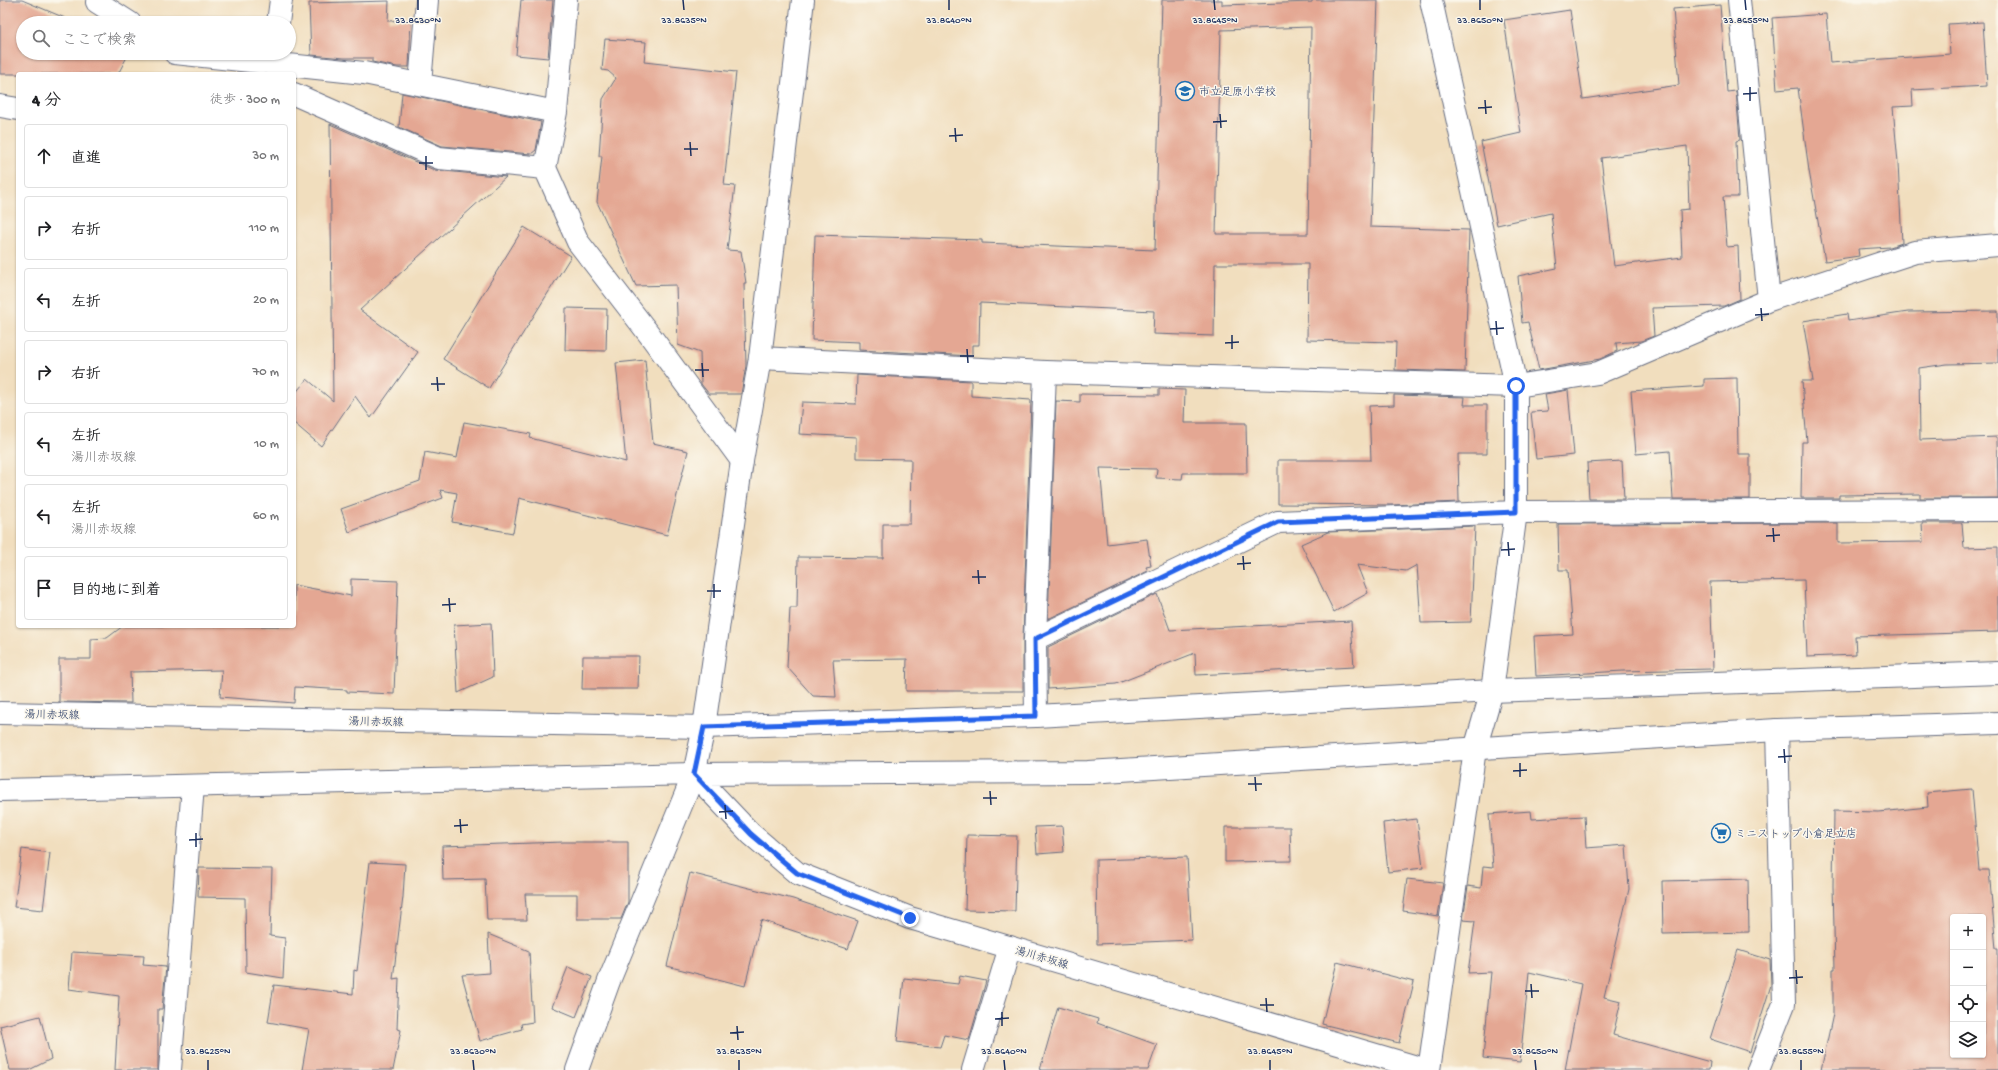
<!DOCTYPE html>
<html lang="ja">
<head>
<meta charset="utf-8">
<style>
  body { margin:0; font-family:"Gochi Hand","Klee One",sans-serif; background:#f2f2f2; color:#202124 }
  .controls { position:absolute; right:12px; bottom:12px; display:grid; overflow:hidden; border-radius:4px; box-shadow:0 1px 3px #0004 }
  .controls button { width:36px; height:36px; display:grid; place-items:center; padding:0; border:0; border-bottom:1px solid #e0e0e0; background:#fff; color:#202124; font:20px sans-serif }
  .stop { position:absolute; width:12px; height:12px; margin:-9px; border:3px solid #2563eb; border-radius:50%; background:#fff }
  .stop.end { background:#2563eb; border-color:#fff; box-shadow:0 1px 4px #0008 }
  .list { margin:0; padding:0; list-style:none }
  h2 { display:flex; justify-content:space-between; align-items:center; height:52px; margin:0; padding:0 16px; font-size:17px }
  h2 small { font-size:13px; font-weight:400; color:#757577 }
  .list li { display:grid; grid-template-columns:26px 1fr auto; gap:12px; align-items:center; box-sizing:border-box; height:64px; margin:0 8px 8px; padding:0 8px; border:1px solid #e0e0e0; border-radius:4px }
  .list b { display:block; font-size:15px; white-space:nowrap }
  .list p { margin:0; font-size:13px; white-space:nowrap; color:#757577 }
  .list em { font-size:13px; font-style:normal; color:#757577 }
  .icon { flex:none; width:22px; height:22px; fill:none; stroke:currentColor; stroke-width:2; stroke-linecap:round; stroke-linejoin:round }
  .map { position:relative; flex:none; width:1998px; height:1070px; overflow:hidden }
  .search { position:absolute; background:#fff; box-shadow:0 1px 3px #0004; left:16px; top:16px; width:280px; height:44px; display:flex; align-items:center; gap:10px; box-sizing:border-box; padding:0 14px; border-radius:22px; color:#757577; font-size:15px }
  .panel { position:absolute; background:#fff; box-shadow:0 1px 3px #0004; left:16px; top:72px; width:280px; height:556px; border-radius:4px }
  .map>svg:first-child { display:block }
</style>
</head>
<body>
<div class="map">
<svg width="1998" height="1070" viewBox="0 0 1998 1070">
  <rect width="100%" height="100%" fill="#fbf7ec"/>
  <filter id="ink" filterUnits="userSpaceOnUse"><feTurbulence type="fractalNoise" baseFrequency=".025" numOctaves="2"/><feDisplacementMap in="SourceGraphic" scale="8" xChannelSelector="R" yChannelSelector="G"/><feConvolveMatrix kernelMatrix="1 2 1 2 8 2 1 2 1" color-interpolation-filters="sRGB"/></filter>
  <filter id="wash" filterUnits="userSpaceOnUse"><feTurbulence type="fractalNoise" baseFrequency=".012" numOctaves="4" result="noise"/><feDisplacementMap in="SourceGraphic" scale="16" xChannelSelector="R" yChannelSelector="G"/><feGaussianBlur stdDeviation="0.9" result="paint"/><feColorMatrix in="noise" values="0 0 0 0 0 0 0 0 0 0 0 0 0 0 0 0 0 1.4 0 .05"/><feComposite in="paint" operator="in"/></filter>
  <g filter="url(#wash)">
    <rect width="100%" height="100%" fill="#f1debe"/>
    <g id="blocks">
      <path fill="#e4a793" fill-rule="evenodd" d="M 0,0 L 22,0 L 77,23 L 23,23 L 23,53 L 129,53 L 118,74 L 0,74 Z
        M 521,0 L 553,0 L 548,58 L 516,55 Z
        M 1162,0 L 1222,0 L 1222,5 L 1312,2 L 1312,0 L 1378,0 L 1370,227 L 1469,230 L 1465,372 L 1395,370 L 1396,342 L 1307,340 L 1308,264 L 1215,264 L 1214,336 L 1153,334 L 1154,311 L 980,303 L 979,345 L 972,345 L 972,356 L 859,350 L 859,342 L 812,340 L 815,235 L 982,240 L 982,243 L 1155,250 ZM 1311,27 L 1308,234 L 1216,234 L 1221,30 Z
        M 389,1 L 388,21 L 411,20 L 409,67 L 397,67 L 372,62 L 372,58 L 344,58 L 311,55 L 309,3 Z
        M 1720,5 L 1727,92 L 1736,91 L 1740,140 L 1736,141 L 1738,197 L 1723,197 L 1727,247 L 1738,246 L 1740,299 L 1724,306 L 1652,308 L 1654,336 L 1641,341 L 1616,343 L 1617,351 L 1600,359 L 1539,370 L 1528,322 L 1522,323 L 1518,276 L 1557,268 L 1551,213 L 1497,225 L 1481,142 L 1521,133 L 1504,20 L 1570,10 L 1583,99 L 1679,85 L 1673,9 ZM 1687,146 L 1689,209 L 1680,210 L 1682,257 L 1614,266 L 1601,158 Z
        M 1826,14 L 1830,63 L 1950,54 L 1948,24 L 1983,22 L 1987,86 L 1912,90 L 1913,106 L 1893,107 L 1898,163 L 1902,243 L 1890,247 L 1858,249 L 1859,256 L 1825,261 L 1809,171 L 1798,88 L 1777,90 L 1772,18 Z
        M 605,39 L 646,42 L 644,62 L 736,72 L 724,185 L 735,186 L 727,250 L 741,251 L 746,283 L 744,283 L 746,366 L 741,394 L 709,394 L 701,384 L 700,353 L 678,345 L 676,285 L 636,286 L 597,202 L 602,156 L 599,156 L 603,99 L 616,78 L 608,71 L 602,70 Z
        M 402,93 L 541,122 L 536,150 L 531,154 L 442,146 L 399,127 Z
        M 330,124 L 434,170 L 506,177 L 360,310 L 418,352 L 371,418 L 355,396 L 321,446 L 294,423 L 294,395 L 307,379 L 333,401 Z
        M 524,227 L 571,256 L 489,388 L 443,359 Z
        M 566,308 L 607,309 L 606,351 L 565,350 Z
        M 1998,311 L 1998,363 L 1947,364 L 1919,368 L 1920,440 L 1997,437 L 1998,498 L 1920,498 L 1920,494 L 1839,495 L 1839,498 L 1801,498 L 1802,442 L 1807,442 L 1802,381 L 1813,381 L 1803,321 L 1847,314 L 1848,321 L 1908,312 Z
        M 645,360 L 653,443 L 688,451 L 667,535 L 519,498 L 513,533 L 452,522 L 457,493 L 440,490 L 443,498 L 349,532 L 341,509 L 420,481 L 425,452 L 457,458 L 464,422 L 531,434 L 530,438 L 626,462 L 616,363 Z
        M 857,375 L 971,381 L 971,396 L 1031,400 L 1023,639 L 1023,691 L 906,691 L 907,659 L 833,660 L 836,697 L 813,696 L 787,667 L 790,608 L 797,608 L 798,557 L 883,558 L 883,524 L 910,524 L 911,459 L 856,458 L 856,437 L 799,434 L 802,402 L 856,404 Z
        M 1737,378 L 1738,454 L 1750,454 L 1750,499 L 1673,499 L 1670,451 L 1636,454 L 1631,391 L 1704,386 L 1704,379 Z
        M 1159,389 L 1185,390 L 1184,423 L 1246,423 L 1247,473 L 1183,473 L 1182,479 L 1156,478 L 1157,469 L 1100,468 L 1107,544 L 1147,539 L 1151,566 L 1146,567 L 1148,571 L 1048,619 L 1056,401 L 1080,402 L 1080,394 L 1159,395 Z
        M 1568,390 L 1574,455 L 1536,459 L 1531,412 L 1548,411 L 1545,394 Z
        M 1394,395 L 1465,397 L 1464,405 L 1487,405 L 1487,454 L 1458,454 L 1459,502 L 1392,505 L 1278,504 L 1278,460 L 1371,460 L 1369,406 L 1394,405 Z
        M 1622,461 L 1624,499 L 1589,499 L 1587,463 Z
        M 1838,523 L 1838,543 L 1923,542 L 1922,523 L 1962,523 L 1964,548 L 1998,547 L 1998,632 L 1855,636 L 1856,655 L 1807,657 L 1804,580 L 1710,582 L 1713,669 L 1623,671 L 1536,676 L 1534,636 L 1573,634 L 1568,570 L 1559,570 L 1558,524 Z
        M 1475,526 L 1471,622 L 1421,623 L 1417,565 L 1406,571 L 1357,565 L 1368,593 L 1334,612 L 1301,544 L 1328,532 Z
        M 351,579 L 398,581 L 394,694 L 347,692 L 347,690 L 295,687 L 294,703 L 220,697 L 222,670 L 130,672 L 131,703 L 59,702 L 59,659 L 91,659 L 91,639 L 107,638 L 123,626 L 294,626 L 294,585 L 351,596 Z
        M 1157,594 L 1170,630 L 1351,621 L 1354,667 L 1196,675 L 1195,653 L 1116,684 L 1048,689 L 1048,647 Z
        M 491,623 L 493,677 L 458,693 L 454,625 Z
        M 583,656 L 639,656 L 638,689 L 582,689 Z
        M 1972,789 L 1979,870 L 1989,870 L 1996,949 L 1998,949 L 1998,1070 L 1821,1070 L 1833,1014 L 1833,969 L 1835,969 L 1833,886 L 1834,811 L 1879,812 L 1928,807 L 1927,793 ZM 1953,917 L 1983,917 L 1983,1055 L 1953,1055 Z
        M 1531,811 L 1532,819 L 1584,816 L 1586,848 L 1626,845 L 1629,889 L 1604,997 L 1621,1001 L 1613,1035 L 1710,1062 L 1709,1070 L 1565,1070 L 1581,984 L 1529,972 L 1520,1062 L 1483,1058 L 1491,972 L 1468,973 L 1475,921 L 1463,920 L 1468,886 L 1481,888 L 1483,866 L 1493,867 L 1489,814 Z
        M 1417,819 L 1423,868 L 1388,872 L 1383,823 Z
        M 1062,826 L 1064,852 L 1037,854 L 1035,827 Z
        M 1225,827 L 1290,827 L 1291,861 L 1225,862 Z
        M 967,835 L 1017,836 L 1015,911 L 965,910 Z
        M 564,842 L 628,842 L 628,902 L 621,919 L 577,919 L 577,894 L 525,894 L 527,920 L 487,920 L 485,879 L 443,880 L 442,846 Z
        M 22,849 L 50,853 L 43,910 L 14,907 Z
        M 1187,857 L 1192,940 L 1097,944 L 1096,860 Z
        M 370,862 L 405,864 L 403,897 L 393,979 L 399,978 L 397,1029 L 401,1030 L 393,1070 L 302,1070 L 309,1029 L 268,1022 L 274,985 L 353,994 L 354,970 L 357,971 Z
        M 199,868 L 272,869 L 270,936 L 285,938 L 283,978 L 246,972 L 245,898 L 198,897 Z
        M 690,873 L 793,899 L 858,921 L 848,949 L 761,920 L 745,986 L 667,966 Z
        M 1407,879 L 1443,883 L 1438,916 L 1403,911 Z
        M 1748,879 L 1749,932 L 1663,934 L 1662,881 Z
        M 488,934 L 529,951 L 533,1022 L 521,1024 L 522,1029 L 480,1041 L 462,975 L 490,973 Z
        M 1738,950 L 1770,960 L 1771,985 L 1750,1052 L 1710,1039 Z
        M 72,952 L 144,956 L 143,965 L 166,967 L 162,1009 L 158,1009 L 158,1070 L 115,1070 L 119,996 L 69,989 Z
        M 1337,962 L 1414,982 L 1399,1043 L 1322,1024 Z
        M 568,967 L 592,977 L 576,1017 L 552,1007 Z
        M 960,976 L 986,981 L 969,1040 L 944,1035 L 940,1047 L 897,1042 L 904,978 L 958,984 Z
        M 1058,1007 L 1098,1019 L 1097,1023 L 1157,1045 L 1148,1070 L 1040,1070 Z
        M 40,1016 L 51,1059 L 29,1070 L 10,1070 L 0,1026 Z"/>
    </g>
  </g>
  <g filter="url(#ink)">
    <use href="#blocks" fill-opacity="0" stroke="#666c80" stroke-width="1"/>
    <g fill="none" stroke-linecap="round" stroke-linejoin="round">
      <g stroke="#666c80" stroke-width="24">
        <path id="street" d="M 98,0 L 97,2 L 130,23
          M 566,0 L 556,112 L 545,168 L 578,242 L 649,334 L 742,461
          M 1739,0 L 1769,300
          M 278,23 L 281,0
          M 175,53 L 364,73 L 556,112
          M 420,84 L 427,0
          M 294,94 L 439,158 L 545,168
          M 0,106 L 18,109
          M 760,358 L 1045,372 L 1516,386 L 1598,373 L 1769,300 L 1915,252 L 1998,245
          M 1035,639 L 1278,522 L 1516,512 L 1998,510
          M 1036,716 L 1035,639 L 1045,372
          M 170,1070 L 193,786
          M 973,1070 L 1010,947
          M 1429,1070 L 1475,749 L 1492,691 L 1516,512 L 1516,386 L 1431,0
          M 1758,1070 L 1784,1004 L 1777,730"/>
      </g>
      <g stroke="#666c80" stroke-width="24">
        <path id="secondary" d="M 0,713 L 704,727 L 1036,716 L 1492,691 L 1998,673
          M 694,774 L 751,834 L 797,873 L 910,918 L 1427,1070
          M 0,790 L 694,774 L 1088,772 L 1777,730 L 1998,723
          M 577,1070 L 609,981 L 694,774 L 704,727 L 742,461 L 760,358 L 803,0"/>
      </g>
      <use href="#street" stroke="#fff" stroke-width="22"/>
      <use href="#secondary" stroke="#fff" stroke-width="22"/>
    </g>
  </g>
  <g fill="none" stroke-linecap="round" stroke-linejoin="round" filter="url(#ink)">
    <path stroke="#2563eb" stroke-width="5" d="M 910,918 L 797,873 L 751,834 L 694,774 L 704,727 L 1036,716 L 1035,639 L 1278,522 L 1516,512 L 1516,386"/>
  </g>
  <path fill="none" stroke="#1b2f5e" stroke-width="1.5" d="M 418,0 L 418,10M 683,0 L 684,10M 949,0 L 949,10M 1214,0 L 1215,10M 1480,0 L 1480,10M 1745,0 L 1746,10M 1750,87 L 1750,101M 1743,94 L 1757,93M 1485,100 L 1486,114M 1478,108 L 1492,107M 1220,114 L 1221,128M 1213,122 L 1227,121M 955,128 L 956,142M 949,136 L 963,135M 690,142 L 691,156M 684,149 L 698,149M 426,156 L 426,170M 419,163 L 433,163M 1761,308 L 1762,321M 1755,315 L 1769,314M 1496,321 L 1497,335M 1490,329 L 1504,328M 1232,335 L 1232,349M 1225,343 L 1239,342M 967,349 L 968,363M 960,356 L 974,356M 702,363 L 703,377M 695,370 L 709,370M 437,377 L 438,391M 431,384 L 445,384M 1773,528 L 1774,542M 1766,536 L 1780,535M 1508,542 L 1509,556M 1501,550 L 1515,549M 1243,556 L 1244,570M 1237,564 L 1251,563M 978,570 L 979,584M 972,577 L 986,577M 714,584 L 714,598M 707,591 L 721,591M 449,598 L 450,612M 442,605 L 456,604M 1784,749 L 1785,763M 1778,757 L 1792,756M 1520,763 L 1520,777M 1513,771 L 1527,770M 1255,777 L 1256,791M 1248,784 L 1262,784M 990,791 L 991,805M 983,798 L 997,798M 725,805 L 726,819M 719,812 L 733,811M 460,819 L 461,833M 454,826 L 468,825M 196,833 L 196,847M 189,840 L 203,839M 1796,970 L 1797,984M 1789,978 L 1803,977M 1531,984 L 1532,998M 1525,991 L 1539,991M 1266,998 L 1267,1012M 1260,1005 L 1274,1005M 1002,1012 L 1002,1026M 995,1019 L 1009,1018M 737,1026 L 738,1040M 730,1033 L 744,1032M 208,1060 L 208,1070M 473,1060 L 474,1070M 739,1060 L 739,1070M 1004,1060 L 1005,1070M 1270,1060 L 1270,1070M 1535,1060 L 1536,1070M 1801,1060 L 1801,1070"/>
  <defs>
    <g id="school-ring" transform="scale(1)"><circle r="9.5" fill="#fbf7ec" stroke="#1f6fb2" stroke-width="1.5"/><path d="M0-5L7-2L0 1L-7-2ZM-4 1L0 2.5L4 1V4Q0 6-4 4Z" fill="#1f6fb2"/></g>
    <g id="supermarket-ring" transform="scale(1)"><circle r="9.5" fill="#fbf7ec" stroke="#1f6fb2" stroke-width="1.5"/><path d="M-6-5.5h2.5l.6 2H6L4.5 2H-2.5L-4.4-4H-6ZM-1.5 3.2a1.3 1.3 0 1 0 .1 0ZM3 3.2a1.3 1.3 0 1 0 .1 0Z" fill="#1f6fb2"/></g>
  </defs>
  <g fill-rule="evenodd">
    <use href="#school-ring" x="1185" y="91"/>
    <use href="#supermarket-ring" x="1721" y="833"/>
  </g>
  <g text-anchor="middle" stroke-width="3" stroke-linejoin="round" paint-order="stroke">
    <g font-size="11" fill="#1b2f5e" stroke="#fbf7ec" text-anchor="start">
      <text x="1199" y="95">市立足原小学校</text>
      <text x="1735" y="837">ミニストップ小倉足立店</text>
    </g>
    <g font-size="11" fill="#1b2f5e" stroke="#fbf7ec">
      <text transform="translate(52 714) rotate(1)" y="4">湯川赤坂線</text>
      <text transform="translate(376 721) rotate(1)" y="4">湯川赤坂線</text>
      <text transform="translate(1042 957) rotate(16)" y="4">湯川赤坂線</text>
    </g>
  </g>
  <g font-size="10" text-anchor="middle" fill="#1b2f5e" stroke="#fbf7ec" stroke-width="3" stroke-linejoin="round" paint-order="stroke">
    <text x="418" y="23">33.8630°N</text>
    <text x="684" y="23">33.8635°N</text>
    <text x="949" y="23">33.8640°N</text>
    <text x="1215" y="23">33.8645°N</text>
    <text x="1480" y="23">33.8650°N</text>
    <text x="1746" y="23">33.8655°N</text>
    <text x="208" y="1054">33.8625°N</text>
    <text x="473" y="1054">33.8630°N</text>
    <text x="739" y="1054">33.8635°N</text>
    <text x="1004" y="1054">33.8640°N</text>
    <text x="1270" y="1054">33.8645°N</text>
    <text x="1535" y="1054">33.8650°N</text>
    <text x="1801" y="1054">33.8655°N</text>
  </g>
</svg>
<div class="controls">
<button>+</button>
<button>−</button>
<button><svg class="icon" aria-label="locate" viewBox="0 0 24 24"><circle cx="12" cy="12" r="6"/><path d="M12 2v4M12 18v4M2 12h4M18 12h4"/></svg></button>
<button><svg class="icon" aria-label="layers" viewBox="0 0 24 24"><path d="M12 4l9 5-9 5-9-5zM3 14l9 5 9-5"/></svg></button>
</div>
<div class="stop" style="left:1516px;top:386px"></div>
<div class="stop end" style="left:910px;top:918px"></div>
<div class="search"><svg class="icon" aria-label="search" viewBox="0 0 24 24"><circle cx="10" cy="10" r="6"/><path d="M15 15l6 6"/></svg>ここで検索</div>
<section class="panel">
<h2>4 分<small>徒歩 · 300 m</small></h2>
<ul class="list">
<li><svg class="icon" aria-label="ahead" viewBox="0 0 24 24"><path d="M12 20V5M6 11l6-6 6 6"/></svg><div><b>直進</b></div><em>30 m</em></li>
<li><svg class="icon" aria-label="right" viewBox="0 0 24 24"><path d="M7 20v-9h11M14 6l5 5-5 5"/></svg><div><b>右折</b></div><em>110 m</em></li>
<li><svg class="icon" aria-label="left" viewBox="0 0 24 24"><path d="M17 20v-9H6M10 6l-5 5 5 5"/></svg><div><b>左折</b></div><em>20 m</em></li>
<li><svg class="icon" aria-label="right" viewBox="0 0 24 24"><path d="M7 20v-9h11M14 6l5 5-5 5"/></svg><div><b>右折</b></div><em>70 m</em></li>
<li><svg class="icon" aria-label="left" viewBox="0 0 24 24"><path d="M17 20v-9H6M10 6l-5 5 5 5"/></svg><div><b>左折</b><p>湯川赤坂線</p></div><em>10 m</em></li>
<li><svg class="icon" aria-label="left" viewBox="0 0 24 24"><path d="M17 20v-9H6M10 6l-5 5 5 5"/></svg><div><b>左折</b><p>湯川赤坂線</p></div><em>60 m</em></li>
<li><svg class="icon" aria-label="arrive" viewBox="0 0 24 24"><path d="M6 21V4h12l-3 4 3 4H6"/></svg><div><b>目的地に到着</b></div></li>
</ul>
</section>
</div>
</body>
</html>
